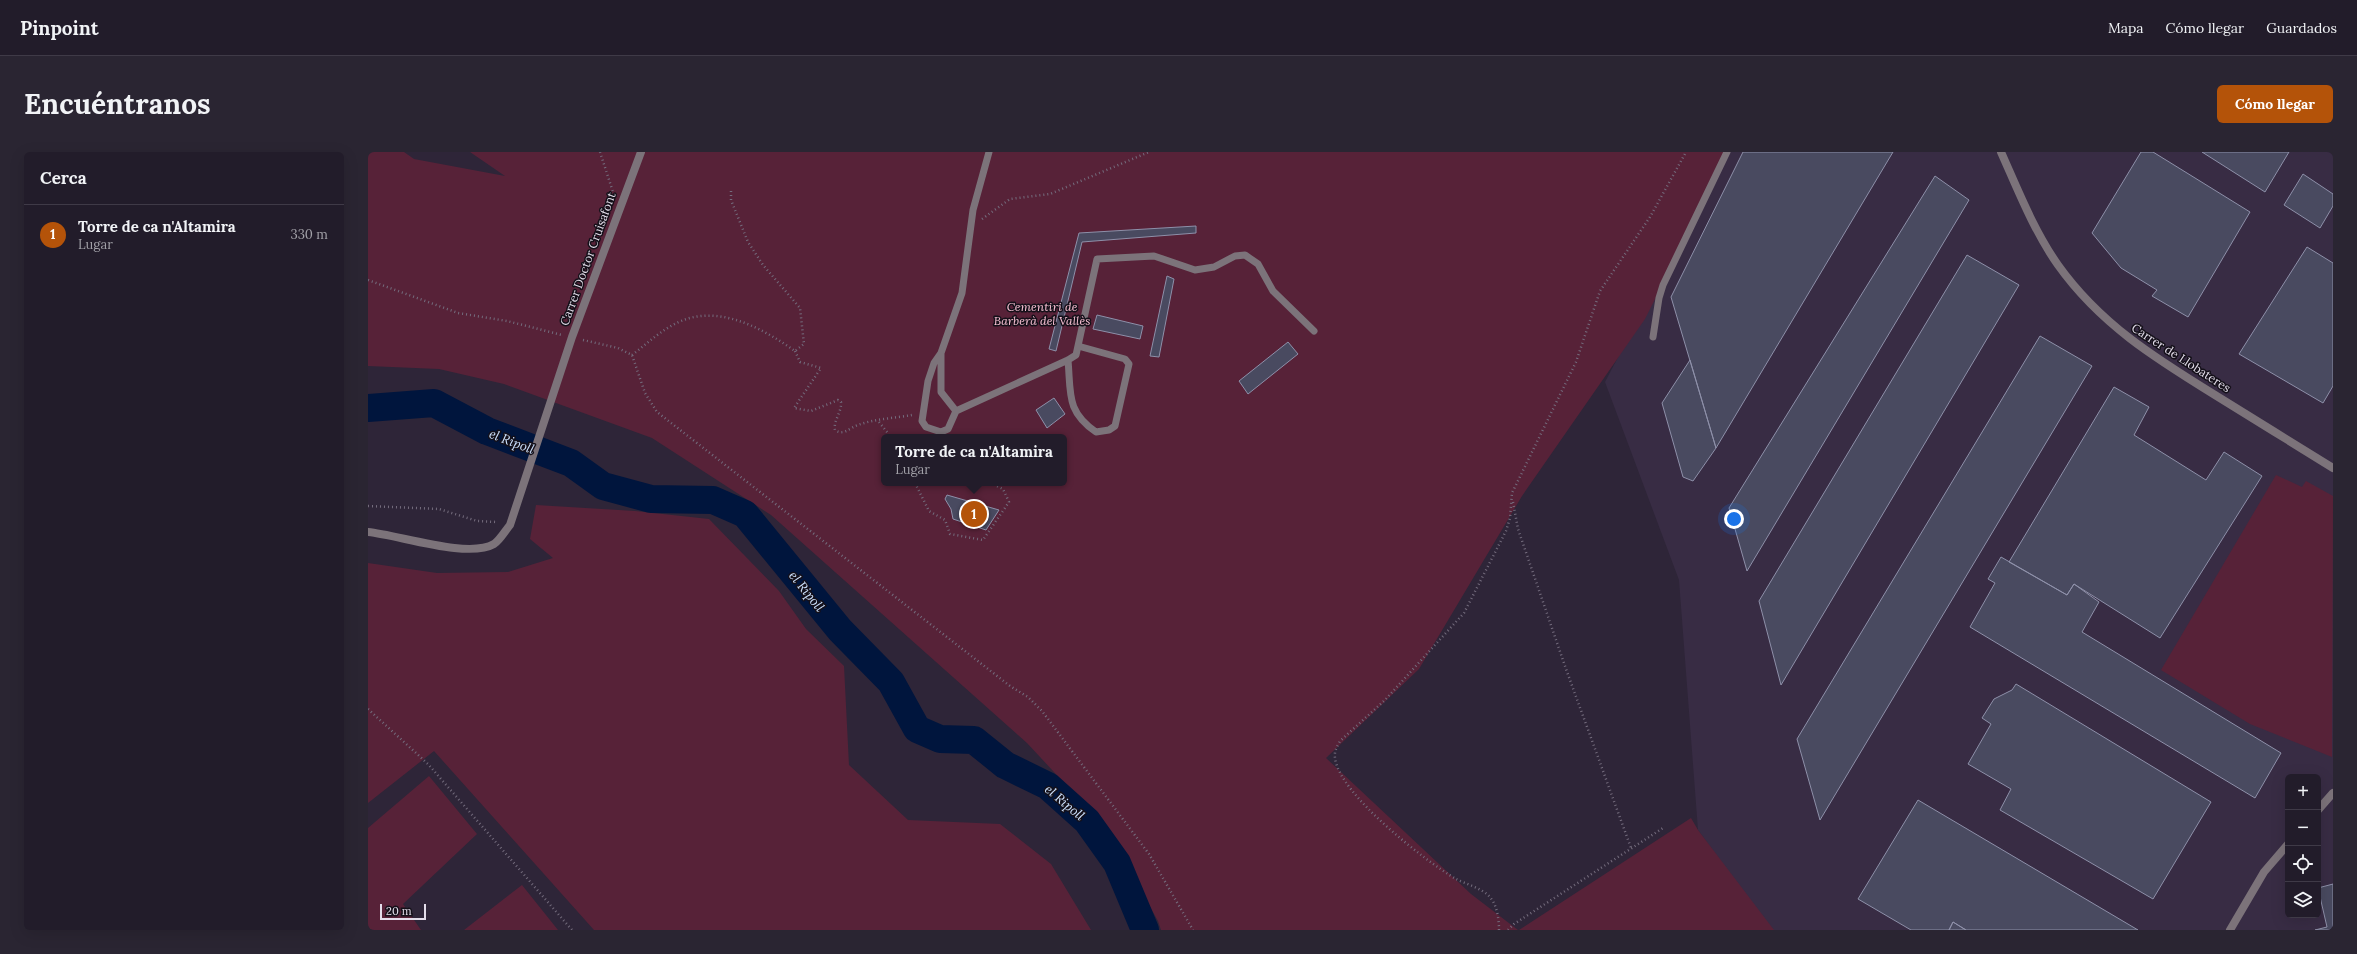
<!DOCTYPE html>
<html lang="es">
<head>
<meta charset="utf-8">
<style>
  body { margin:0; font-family:Lora,serif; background:#2a2532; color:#f1f3f6 }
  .controls { position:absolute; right:12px; bottom:12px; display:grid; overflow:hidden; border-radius:6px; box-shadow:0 4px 16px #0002 }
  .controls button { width:36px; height:36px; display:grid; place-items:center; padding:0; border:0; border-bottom:1px solid #3f3a47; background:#221c2a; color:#f1f3f6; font:20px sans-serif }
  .scale { position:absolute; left:12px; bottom:10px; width:46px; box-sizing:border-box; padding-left:4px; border:2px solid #e3ddea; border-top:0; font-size:11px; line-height:14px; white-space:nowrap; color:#e3ddea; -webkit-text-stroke:3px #141019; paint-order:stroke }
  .you { position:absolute; left:1366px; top:367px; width:14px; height:14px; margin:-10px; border:3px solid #fff; border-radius:50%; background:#1a73e8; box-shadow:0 0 0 6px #1a73e833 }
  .badge { display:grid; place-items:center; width:26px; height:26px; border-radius:50%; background:#b45309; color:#fff; font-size:13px; font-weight:700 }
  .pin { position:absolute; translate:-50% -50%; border:2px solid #fff; box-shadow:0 1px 4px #0006 }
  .popup { position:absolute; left:513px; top:282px; width:186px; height:52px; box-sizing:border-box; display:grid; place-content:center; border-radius:6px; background:#221c2a; filter:drop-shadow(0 1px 3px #0005); font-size:13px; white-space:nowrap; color:#a2a1a8 }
  .popup b { font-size:15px; color:#f1f3f6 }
  .popup::after { content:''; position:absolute; left:50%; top:100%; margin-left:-8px; border:8px solid transparent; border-top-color:#221c2a }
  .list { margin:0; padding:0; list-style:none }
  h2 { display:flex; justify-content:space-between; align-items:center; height:52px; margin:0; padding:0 16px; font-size:17px }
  h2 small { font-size:13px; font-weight:400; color:#a2a1a8 }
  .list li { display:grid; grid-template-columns:26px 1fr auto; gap:12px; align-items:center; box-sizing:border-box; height:60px; padding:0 16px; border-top:1px solid #3f3a47 }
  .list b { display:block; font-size:15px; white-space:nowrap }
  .list p { margin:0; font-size:13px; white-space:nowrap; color:#a2a1a8 }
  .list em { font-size:13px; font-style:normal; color:#a2a1a8 }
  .icon { flex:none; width:22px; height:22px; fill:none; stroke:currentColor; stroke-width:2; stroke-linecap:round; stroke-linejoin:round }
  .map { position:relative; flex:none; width:1965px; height:778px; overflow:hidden; border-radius:6px }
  header { display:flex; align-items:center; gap:24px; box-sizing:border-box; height:56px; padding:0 20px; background:#221c2a; border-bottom:1px solid #3f3a47 }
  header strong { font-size:19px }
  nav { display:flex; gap:22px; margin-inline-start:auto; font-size:14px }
  .intro { display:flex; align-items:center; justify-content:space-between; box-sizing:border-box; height:96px; padding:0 24px }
  h1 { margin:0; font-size:28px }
  .button { padding:10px 18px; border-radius:6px; background:#b45309; color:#fff; font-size:14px; font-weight:700 }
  main { display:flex; gap:24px; padding:0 24px }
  aside { flex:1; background:#221c2a; border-radius:6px; box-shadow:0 4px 16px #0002 }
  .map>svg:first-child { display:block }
</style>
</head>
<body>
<header>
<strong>Pinpoint</strong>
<nav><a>Mapa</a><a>Cómo llegar</a><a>Guardados</a></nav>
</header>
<div class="intro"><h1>Encuéntranos</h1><a class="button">Cómo llegar</a></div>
<main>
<aside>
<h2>Cerca<small></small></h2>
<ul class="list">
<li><span class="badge">1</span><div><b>Torre de ca n'Altamira</b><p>Lugar</p></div><em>330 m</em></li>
</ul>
</aside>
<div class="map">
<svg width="1965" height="778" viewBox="0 0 1965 778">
  <rect width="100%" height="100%" fill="#2e2538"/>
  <path fill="#382c44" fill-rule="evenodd" d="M 1358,0 L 1965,0 L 1965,778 L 1403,778 L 1330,678 L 1311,428 L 1237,230 ZM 1920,625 L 1950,625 L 1950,763 L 1920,763 Z"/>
  <path fill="#572238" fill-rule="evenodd" d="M 0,0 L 36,0 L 46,7 L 137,24 L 102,0 L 1361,0 L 1277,167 L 1154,344 L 1051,517 L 958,606 L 1103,742 L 1150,778 L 793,778 L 790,769 L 738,676 L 659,591 L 403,363 L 284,286 L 136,232 L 71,217 L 0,214 ZM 516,285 L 696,285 L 696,331 L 516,331 Z
    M 1908,323 L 1934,335 L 1938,329 L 1965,344 L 1964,605 L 1882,572 L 1793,518 Z
    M 168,353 L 267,359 L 341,367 L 411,439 L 438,477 L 476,514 L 481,613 L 540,668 L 632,672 L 683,712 L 723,778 L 226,778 L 66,599 L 0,651 L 0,411 L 69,421 L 140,420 L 185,406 L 162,387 Z
    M 61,624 L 109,682 L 35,752 L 53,778 L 0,778 L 0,676 Z
    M 1323,666 L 1330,678 L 1406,778 L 1151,778 Z
    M 154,733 L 190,778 L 96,778 Z"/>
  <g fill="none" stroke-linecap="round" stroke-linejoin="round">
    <path stroke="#00153d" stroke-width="28" d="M 0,256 L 66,251 L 119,279 L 203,311 L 235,334 L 283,347 L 345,348 L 377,362 L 472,478 L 523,530 L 549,577 L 572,587 L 606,588 L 637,613 L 680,634 L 719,669 L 749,711 L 777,778"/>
  </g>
  <path fill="#494a60" stroke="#8e90a9" d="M 1375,0 L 1525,0 L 1348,296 L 1303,145 Z
    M 1773,0 L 1785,0 L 1882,60 L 1820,165 L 1784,144 L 1789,138 L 1753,116 L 1724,81 Z
    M 1834,0 L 1921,0 L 1897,40 Z
    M 1935,22 L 1965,42 L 1965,54 L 1952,76 L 1916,53 Z
    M 1567,24 L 1601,48 L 1379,419 L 1361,356 Z
    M 828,74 L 828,81 L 714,90 L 688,199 L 681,197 L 711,81 Z
    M 1939,95 L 1965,111 L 1965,234 L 1955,251 L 1871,202 Z
    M 1599,103 L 1651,133 L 1413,533 L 1391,449 Z
    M 799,124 L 806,127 L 791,205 L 782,204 Z
    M 729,163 L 775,174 L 772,187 L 725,177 Z
    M 1672,184 L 1724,214 L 1452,668 L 1429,587 Z
    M 920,190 L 930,202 L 880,242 L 871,229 Z
    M 1322,208 L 1348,296 L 1325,329 L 1315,325 L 1294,251 Z
    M 1746,235 L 1781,255 L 1766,283 L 1838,328 L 1856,300 L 1894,324 L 1792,486 L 1706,432 L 1699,443 L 1641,410 Z
    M 686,246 L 697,262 L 679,276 L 668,258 Z
    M 579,343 L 631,358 L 618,378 L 585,367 L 583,357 L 577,347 Z
    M 1633,405 L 1699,443 L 1706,432 L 1731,450 L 1714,480 L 1913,601 L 1887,646 L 1602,475 L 1627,431 L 1620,427 Z
    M 1648,532 L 1843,650 L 1785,747 L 1632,658 L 1643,637 L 1600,612 L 1623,572 L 1614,566 L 1626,547 L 1644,538 Z
    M 1550,648 L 1770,778 L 1598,778 L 1585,770 L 1581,778 L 1543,778 L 1490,747 Z
    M 1965,732 L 1965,778 L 1947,778 L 1959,775 L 1950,736 Z
    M 1585,770 L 1598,778 L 1581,778 Z"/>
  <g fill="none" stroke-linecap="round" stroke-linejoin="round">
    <path stroke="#746c7d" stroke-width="2.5" stroke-dasharray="1 3" stroke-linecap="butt" d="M 232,0 L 245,40
      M 614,67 L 642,47 L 682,42 L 781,0
      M 0,128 L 90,161 L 139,169 L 194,183
      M 215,188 L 250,196 L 264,203 L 277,241 L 289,260 L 642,534 L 660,545 L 674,559 L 781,702 L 825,778
      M 427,199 L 432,210 L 453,216 L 426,256 L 443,259 L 470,248 L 473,250 C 474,260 465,269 467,278 C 476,284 481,276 490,273 C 506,267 527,266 544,263
      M 264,203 C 277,193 289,182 303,174 C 345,149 391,174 427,199 L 436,192 L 432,156 L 395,113 L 380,90 L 363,48 L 363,37
      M 511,270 L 523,285
      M 547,331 L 561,359 L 577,368 L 582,382 L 615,388 L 641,350 L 635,337 L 627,333
      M 1145,350 L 1150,377 L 1198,517 L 1263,696
      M 0,354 L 71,357 L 109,369 L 129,370
      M 0,557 L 60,612 L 204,778
      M 1131,778 C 1131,767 1129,752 1121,744 C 1113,736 1098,732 1088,727 C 1057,709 971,642 967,606 C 966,599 969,595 972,589 L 1017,548 L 1096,461 L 1138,379 L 1142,366 L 1144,341 L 1208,210 L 1232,139 L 1282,65 L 1318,0
      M 1140,778 L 1146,772 L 1295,676"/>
    <path stroke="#7c737a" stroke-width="7" d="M 1285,185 L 1291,146 L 1295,133 L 1359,0
      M 573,202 L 573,240 L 588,259
      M 700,208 C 703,242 698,259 728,280 L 741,278 L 747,274 L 761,212 L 757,207 L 710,194
      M 588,259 L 700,208 L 708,203 L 729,107 L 786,104 L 827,118 L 846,115 L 867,104 L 877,103 L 890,112 L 905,139 L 946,179
      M 588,259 L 580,277 L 573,280 L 558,275 L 554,269 L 560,229 L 566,211 L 573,201 L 594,141 L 605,58 L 621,0"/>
    <path stroke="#7c737a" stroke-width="8" d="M 1633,0 C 1650,38 1666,79 1690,113 C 1732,172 1787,206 1847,243 C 1886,267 1926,292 1965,316
      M 0,380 C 31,383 100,407 126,392 C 132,388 137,379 142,373 L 204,185 L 273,0
      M 1950,658 L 1965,641
      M 1862,778 L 1896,720 L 1920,692"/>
  </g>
  <g text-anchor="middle" stroke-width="3" stroke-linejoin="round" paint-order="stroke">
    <g font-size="12" fill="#e3ddea" stroke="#141019">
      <text transform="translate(220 107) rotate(-70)" y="4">Carrer Doctor Cruisafont</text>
      <text transform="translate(1813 206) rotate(33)" y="4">Carrer de Llobateres</text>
    </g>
    <g font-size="12" font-style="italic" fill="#f9c1d4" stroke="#141019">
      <text x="674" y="159">Cementiri de<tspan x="674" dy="14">Barberà del Vallès</tspan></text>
    </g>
    <g font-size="13" font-style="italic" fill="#cde2ff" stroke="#141019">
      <text transform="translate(144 289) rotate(21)" y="5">el Ripoll</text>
      <text transform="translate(439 439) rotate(51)" y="5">el Ripoll</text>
      <text transform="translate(697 650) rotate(40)" y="5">el Ripoll</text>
    </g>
  </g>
</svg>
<div class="controls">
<button>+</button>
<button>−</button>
<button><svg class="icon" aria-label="locate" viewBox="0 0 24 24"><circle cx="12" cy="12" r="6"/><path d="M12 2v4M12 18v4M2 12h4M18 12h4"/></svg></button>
<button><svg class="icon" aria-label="layers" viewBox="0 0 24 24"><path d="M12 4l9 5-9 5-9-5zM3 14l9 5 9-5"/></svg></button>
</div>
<div class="scale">20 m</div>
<div class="you"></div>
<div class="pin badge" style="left:606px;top:362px">1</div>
<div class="popup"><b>Torre de ca n'Altamira</b>Lugar</div>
</div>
</main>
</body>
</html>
